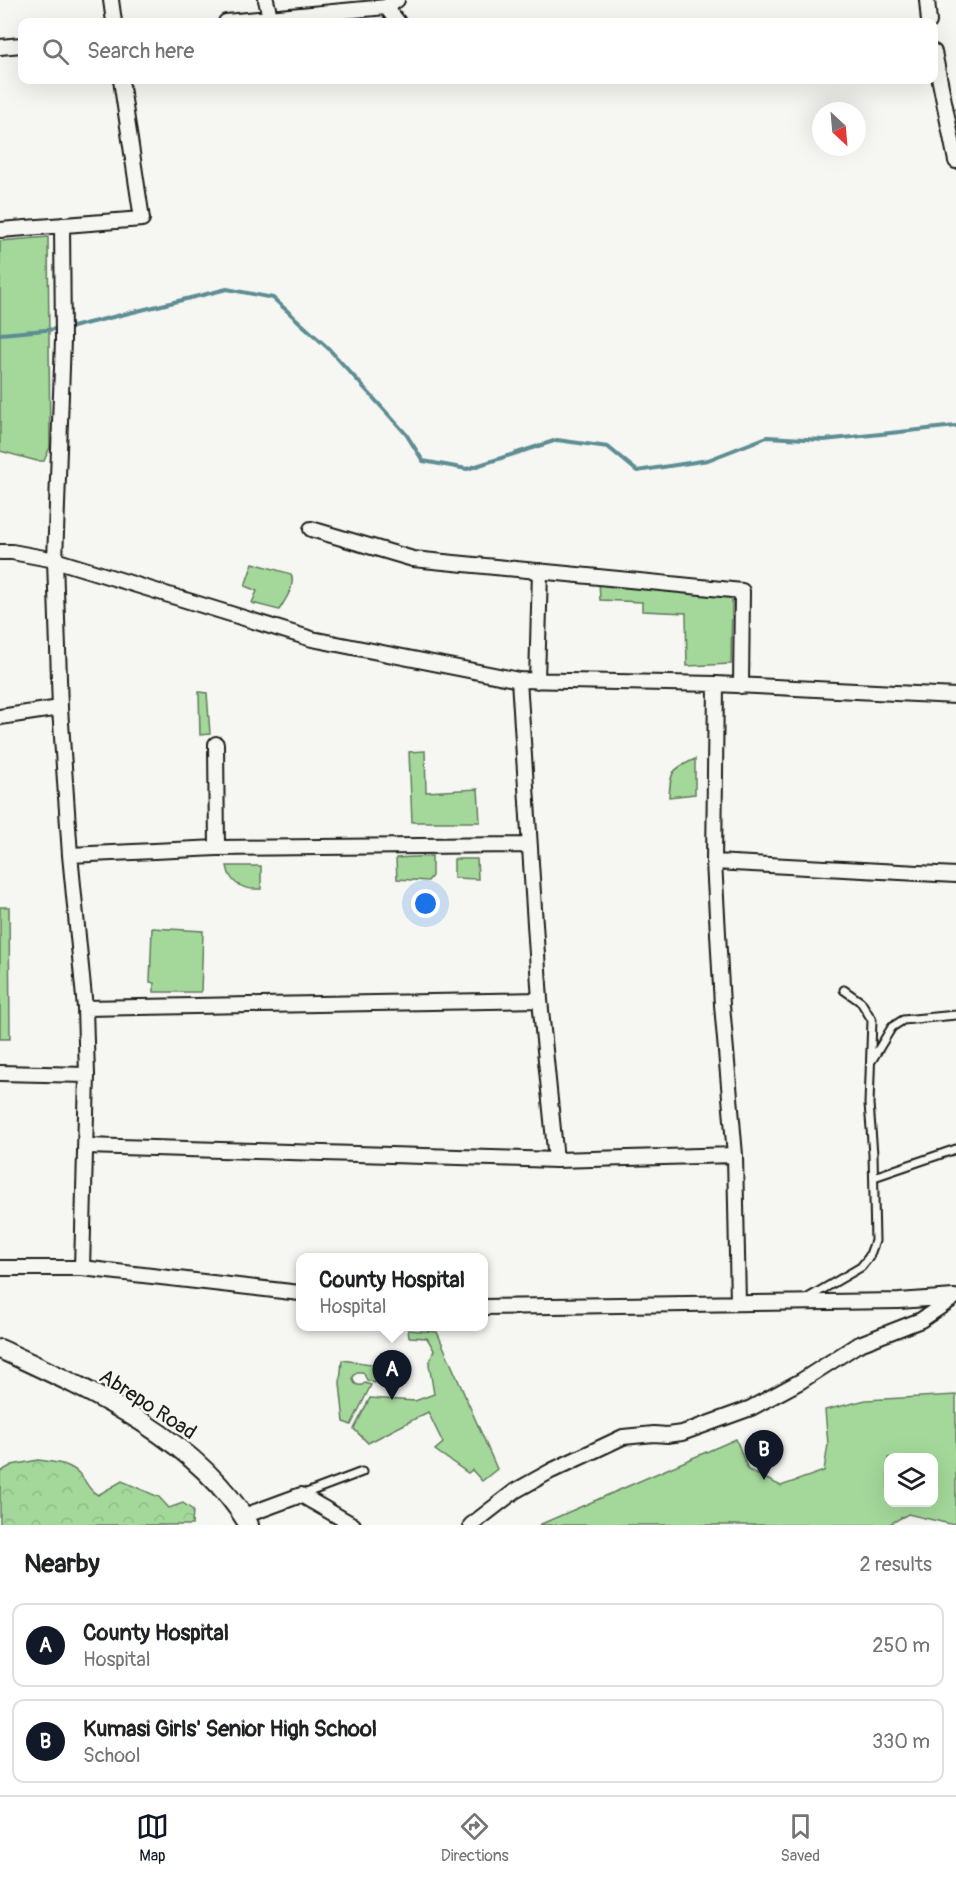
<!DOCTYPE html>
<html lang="en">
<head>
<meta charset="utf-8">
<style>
  body { margin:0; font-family:Pangolin,sans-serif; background:#f6f6f6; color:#202124 }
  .controls { position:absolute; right:18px; bottom:18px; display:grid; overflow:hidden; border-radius:12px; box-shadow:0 6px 24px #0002 }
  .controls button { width:54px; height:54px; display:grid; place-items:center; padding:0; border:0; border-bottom:2px solid #e0e0e0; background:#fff; color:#202124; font:30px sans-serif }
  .compass { position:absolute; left:812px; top:102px; width:54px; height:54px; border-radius:50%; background:#fff; box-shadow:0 6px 24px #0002; rotate:154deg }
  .you { position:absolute; left:426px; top:904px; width:21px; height:21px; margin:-15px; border:4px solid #fff; border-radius:50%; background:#1a73e8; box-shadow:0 0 0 9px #1a73e833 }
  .badge { display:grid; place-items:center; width:39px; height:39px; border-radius:50%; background:#111827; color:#fff; font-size:20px; font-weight:700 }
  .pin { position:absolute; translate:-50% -50px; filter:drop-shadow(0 2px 3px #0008) }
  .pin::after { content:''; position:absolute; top:32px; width:21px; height:18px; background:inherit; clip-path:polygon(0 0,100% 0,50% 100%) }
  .popup { position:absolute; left:296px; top:1253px; width:192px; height:78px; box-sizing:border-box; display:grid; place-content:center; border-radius:12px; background:#fff; filter:drop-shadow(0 2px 4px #0005); font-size:20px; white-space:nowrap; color:#757577 }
  .popup b { font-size:22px; color:#202124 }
  .popup::after { content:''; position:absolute; left:50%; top:100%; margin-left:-12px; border:12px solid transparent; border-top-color:#fff }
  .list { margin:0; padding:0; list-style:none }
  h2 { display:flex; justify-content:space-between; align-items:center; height:78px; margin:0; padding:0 24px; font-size:26px }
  h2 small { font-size:20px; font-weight:400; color:#757577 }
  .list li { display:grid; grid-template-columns:39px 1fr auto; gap:18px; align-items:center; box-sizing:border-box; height:84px; margin:0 12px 12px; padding:0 12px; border:2px solid #e0e0e0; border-radius:12px }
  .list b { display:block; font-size:22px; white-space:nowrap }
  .list p { margin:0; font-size:20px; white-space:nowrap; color:#757577 }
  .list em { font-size:20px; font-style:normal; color:#757577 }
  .icon { flex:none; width:33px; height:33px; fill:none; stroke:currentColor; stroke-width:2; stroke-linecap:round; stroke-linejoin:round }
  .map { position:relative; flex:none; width:956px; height:1525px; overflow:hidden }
  .search { position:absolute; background:#fff; box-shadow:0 6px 24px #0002; left:18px; right:18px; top:18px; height:66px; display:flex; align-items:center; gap:15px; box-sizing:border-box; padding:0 21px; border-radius:12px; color:#757577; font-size:22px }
  .sheet { height:270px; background:#fff }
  nav { display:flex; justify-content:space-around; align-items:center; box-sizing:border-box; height:84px; border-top:2px solid #e0e0e0; background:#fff; font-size:16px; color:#757577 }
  nav a { display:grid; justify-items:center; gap:3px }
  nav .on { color:#111827 }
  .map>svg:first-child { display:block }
</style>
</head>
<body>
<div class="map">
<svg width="956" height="1525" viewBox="0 0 956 1525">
  <defs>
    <pattern id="forest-crowns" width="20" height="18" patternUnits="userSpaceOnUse" patternTransform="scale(1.5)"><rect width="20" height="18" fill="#a4d89b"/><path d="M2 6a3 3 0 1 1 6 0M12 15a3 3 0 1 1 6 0" fill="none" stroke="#8db985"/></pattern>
  </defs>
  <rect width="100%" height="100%" fill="#f6f6f2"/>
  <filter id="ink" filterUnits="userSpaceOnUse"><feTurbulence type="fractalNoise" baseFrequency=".0167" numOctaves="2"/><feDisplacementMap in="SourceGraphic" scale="12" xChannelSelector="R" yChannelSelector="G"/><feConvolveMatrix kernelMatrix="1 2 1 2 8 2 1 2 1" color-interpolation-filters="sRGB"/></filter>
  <g filter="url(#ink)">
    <path fill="#a4d89b" stroke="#607a5c" stroke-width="1.5" fill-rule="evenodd" d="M 48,237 L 50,447 L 44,461 L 37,461 L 0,451 L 0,241 Z
      M 253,563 L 291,574 C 296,586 285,600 279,610 L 252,603 L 257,591 L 245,586 Z
      M 599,580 L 732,596 L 731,664 L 687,666 L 686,613 L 642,611 L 642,602 L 600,600 Z
      M 199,692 L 207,693 L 210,734 L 200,735 Z
      M 425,751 L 426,792 L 478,789 L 480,822 L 412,822 L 409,752 Z
      M 695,759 L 695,794 L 669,797 C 671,769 671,771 695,759 Z
      M 432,856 L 432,876 L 428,881 L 397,879 L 396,858 Z
      M 454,859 L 477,859 L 478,879 L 454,878 Z
      M 227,866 L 261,866 L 261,889 C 244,890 230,885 227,866 Z
      M 0,907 L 9,907 L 10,1039 L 0,1039 Z
      M 152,928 L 203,931 L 201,992 L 154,992 L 154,983 L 150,982 Z
      M 408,1330 L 437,1332 L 497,1469 L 482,1481 L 472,1470 L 468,1473 L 435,1450 L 443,1443 L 428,1412 L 368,1443 L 354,1429 L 370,1398 L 415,1401 L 434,1394 L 429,1364 L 434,1350 L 427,1338 L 409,1337 Z
      M 342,1360 L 377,1365 L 375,1383 L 367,1380 L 363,1372 L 357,1372 L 353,1377 C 353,1383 356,1386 362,1385 L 365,1383 L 371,1385 L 351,1425 L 344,1422 L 340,1383 Z
      M 956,1395 L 956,1523 L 950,1524 L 908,1514 L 888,1525 L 539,1525 L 736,1439 L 748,1470 L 781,1486 L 824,1471 L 828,1444 L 825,1410 L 866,1400 ZM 888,1458 L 934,1458 L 934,1502 L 888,1502 Z"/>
    <path fill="url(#forest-crowns)" stroke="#607a5c" stroke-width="1.5" d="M 38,1460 C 54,1462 72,1463 82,1477 C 89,1486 88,1489 98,1495 L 122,1481 L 159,1497 L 169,1508 L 183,1503 L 193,1510 L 192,1525 L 0,1525 L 0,1472 L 12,1465 Z"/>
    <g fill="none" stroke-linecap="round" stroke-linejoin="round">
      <path stroke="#5d8d93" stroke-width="4" d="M 0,334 L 68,328 L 227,289 L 273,298 L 329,349 L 406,434 L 423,461 L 467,469 L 557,440 L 608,447 L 637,471 L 708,460 L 767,437 L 824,440 L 956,426"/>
      <g stroke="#1c1c1c" stroke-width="11">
        <path id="service" d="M 872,1060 L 892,1027 L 903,1020 L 956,1015
          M 874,1177 L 956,1149
          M 806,1299 L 861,1267 L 869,1257 L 875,1241 L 873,1154 L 869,1104 L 872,1020 L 861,1002 L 844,990
          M 301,1495 L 362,1472"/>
      </g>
      <g stroke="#1c1c1c" stroke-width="18">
        <path id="minor" d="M 111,0 L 114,22
          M 266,0 L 270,17
          M 927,0 L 929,22
          M 386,7 L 398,22
          M 226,22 L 386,7 L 397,0
          M 0,47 L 22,45
          M 934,52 L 956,161
          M 62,225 L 63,340 L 55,560 L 60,708 L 70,855 L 85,1008 L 87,1075 L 82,1268
          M 0,230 L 142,219 L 121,80
          M 311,529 L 413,559 L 742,591 L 741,686
          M 0,552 L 12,552 L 55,560 L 312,639 L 519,680 L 716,684 L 956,696
          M 519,680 L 540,1000 L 556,1160
          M 537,681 L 540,571
          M 716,684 L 714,862 L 722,1005 L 735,1155 L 738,1303
          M 0,717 L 60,708
          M 216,744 L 217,848
          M 70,855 L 217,848 L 529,845
          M 714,862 L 956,875
          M 85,1008 L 540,1000
          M 0,1073 L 87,1075
          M 86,1146 L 556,1160 L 735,1155
          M 0,1268 L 82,1268 L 300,1293
          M 484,1307 L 899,1301 L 954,1297
          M 244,1516 L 301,1495 L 353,1525
          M 471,1525 L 515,1491 L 551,1471 L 623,1437 L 654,1434 L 667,1435 L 682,1433 L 751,1408 L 801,1381 L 857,1345 L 921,1320 L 955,1297"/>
      </g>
      <g stroke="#1c1c1c" stroke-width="22">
        <path id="secondary" d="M 0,1349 C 89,1390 196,1437 249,1525"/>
      </g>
      <use href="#service" stroke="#f6f6f2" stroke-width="7"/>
      <use href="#minor" stroke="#f6f6f2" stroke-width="14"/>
      <use href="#secondary" stroke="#f6f6f2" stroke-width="18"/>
    </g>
  </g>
  <g text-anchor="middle" stroke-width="5" stroke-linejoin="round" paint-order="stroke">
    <g font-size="21" fill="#1c1c1c" stroke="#f6f6f2">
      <text transform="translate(148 1404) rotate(33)" y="7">Abrepo Road</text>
    </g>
  </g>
</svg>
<div class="controls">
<button><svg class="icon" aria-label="layers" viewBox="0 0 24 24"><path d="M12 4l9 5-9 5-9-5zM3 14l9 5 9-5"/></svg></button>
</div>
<svg class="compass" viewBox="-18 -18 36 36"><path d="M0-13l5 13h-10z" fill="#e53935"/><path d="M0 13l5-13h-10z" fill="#757577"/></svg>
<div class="you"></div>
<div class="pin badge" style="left:392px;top:1400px">A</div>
<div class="popup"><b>County Hospital</b>Hospital</div>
<div class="pin badge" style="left:764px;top:1480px">B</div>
<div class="search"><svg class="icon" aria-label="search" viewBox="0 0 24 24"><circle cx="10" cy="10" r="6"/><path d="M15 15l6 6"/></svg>Search here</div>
</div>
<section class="sheet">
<h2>Nearby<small>2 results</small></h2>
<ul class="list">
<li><span class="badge">A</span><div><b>County Hospital</b><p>Hospital</p></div><em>250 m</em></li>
<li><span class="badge">B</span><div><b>Kumasi Girls' Senior High School</b><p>School</p></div><em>330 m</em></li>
</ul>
</section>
<nav>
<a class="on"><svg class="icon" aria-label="map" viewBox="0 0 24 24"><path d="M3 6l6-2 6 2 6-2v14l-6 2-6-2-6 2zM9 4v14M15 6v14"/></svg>Map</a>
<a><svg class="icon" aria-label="directions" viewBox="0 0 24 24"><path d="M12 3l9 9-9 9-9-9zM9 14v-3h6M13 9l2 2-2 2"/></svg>Directions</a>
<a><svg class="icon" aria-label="saved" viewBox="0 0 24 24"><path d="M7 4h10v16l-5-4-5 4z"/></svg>Saved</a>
</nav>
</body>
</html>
